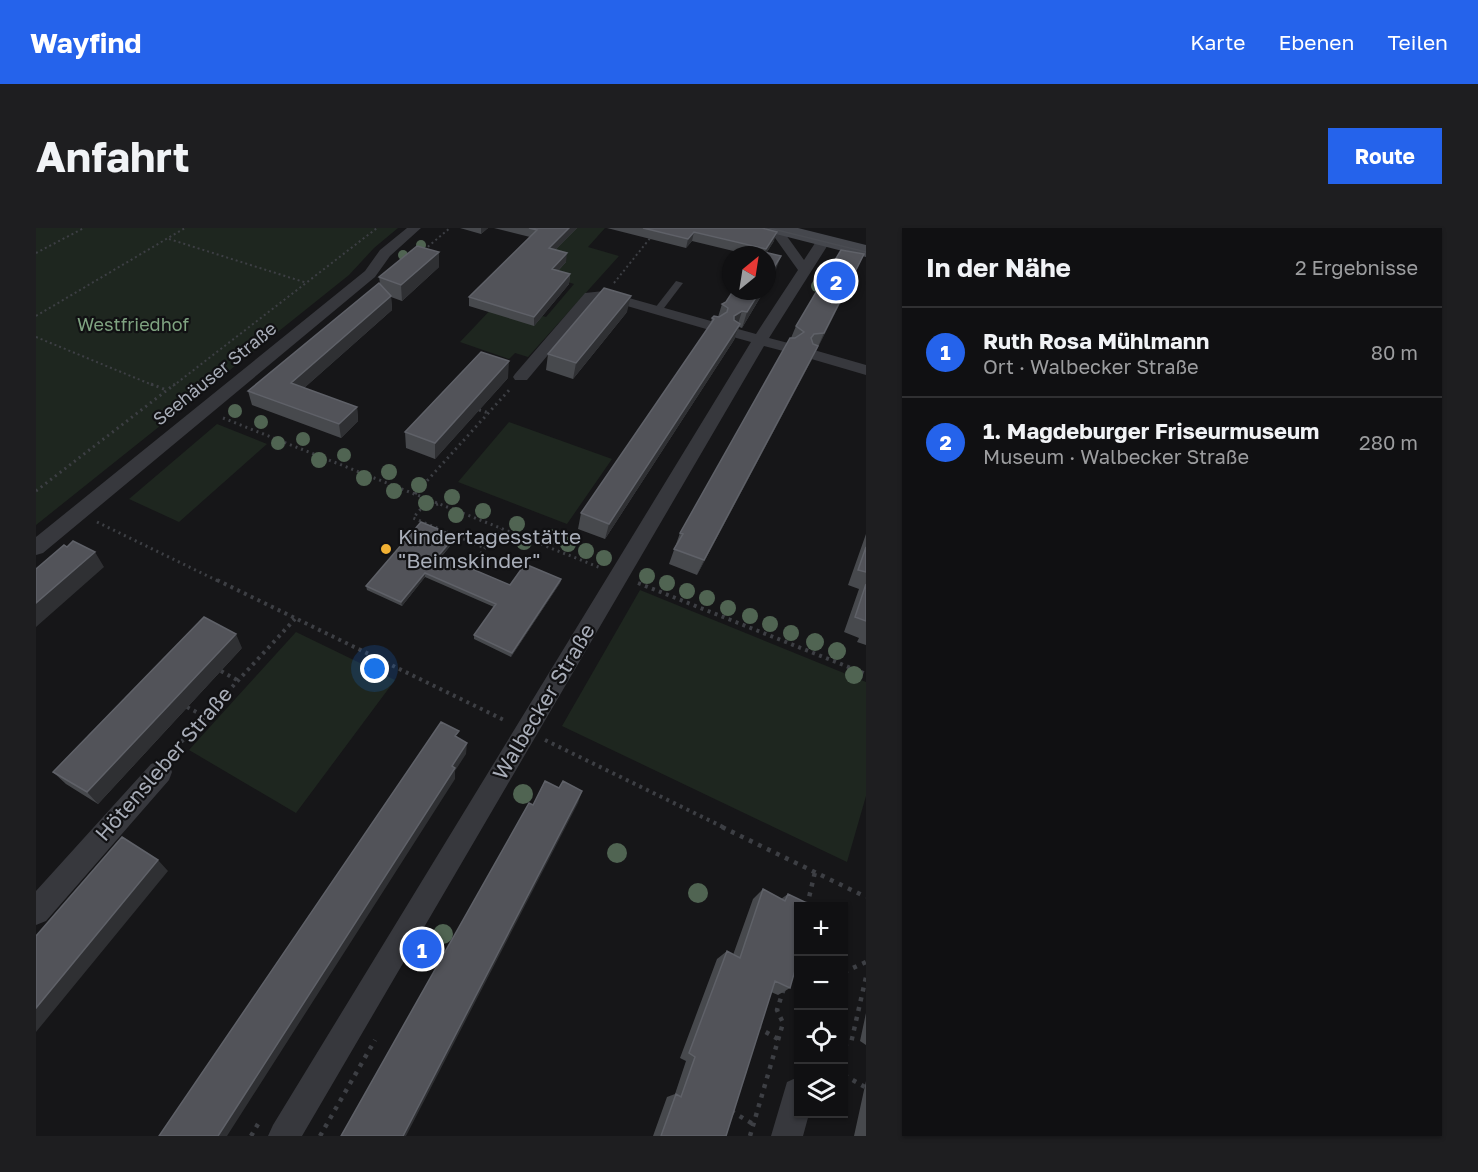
<!DOCTYPE html>
<html lang="de">
<head>
<meta charset="utf-8">
<style>
  body { margin:0; font-family:"Golos Text",sans-serif; background:#1e1e20; color:#f1f3f6 }
  .controls { position:absolute; right:18px; bottom:18px; display:grid; overflow:hidden; border-radius:0px; box-shadow:0 2px 4px #0004 }
  .controls button { width:54px; height:54px; display:grid; place-items:center; padding:0; border:0; border-bottom:2px solid #303032; background:#101012; color:#f1f3f6; font:30px sans-serif }
  .compass { position:absolute; left:686px; top:18px; width:54px; height:54px; border-radius:50%; background:#101012; box-shadow:0 2px 4px #0004; rotate:30deg }
  .you { position:absolute; left:339px; top:441px; width:21px; height:21px; margin:-15px; border:4px solid #fff; border-radius:50%; background:#1a73e8; box-shadow:0 0 0 9px #1a73e833 }
  .badge { display:grid; place-items:center; width:39px; height:39px; border-radius:50%; background:#2563eb; color:#fff; font-size:20px; font-weight:700 }
  .pin { position:absolute; translate:-50% -50%; border:3px solid #fff; box-shadow:0 2px 6px #0006 }
  .list { margin:0; padding:0; list-style:none }
  h2 { display:flex; justify-content:space-between; align-items:center; height:78px; margin:0; padding:0 24px; font-size:26px }
  h2 small { font-size:20px; font-weight:400; color:#9c9d9f }
  .list li { display:grid; grid-template-columns:39px 1fr auto; gap:18px; align-items:center; box-sizing:border-box; height:90px; padding:0 24px; border-top:2px solid #303032 }
  .list b { display:block; font-size:22px; white-space:nowrap }
  .list p { margin:0; font-size:20px; white-space:nowrap; color:#9c9d9f }
  .list em { font-size:20px; font-style:normal; color:#9c9d9f }
  .icon { flex:none; width:33px; height:33px; fill:none; stroke:currentColor; stroke-width:2; stroke-linecap:round; stroke-linejoin:round }
  .map { position:relative; flex:none; width:830px; height:908px; overflow:hidden; border-radius:0px }
  header { display:flex; align-items:center; gap:36px; box-sizing:border-box; height:84px; padding:0 30px; background:#2563eb; color:#fff }
  header strong { font-size:28px }
  nav { display:flex; gap:33px; margin-inline-start:auto; font-size:21px }
  .intro { display:flex; align-items:center; justify-content:space-between; box-sizing:border-box; height:144px; padding:0 36px }
  h1 { margin:0; font-size:42px }
  .button { padding:15px 27px; border-radius:0px; background:#2563eb; color:#fff; font-size:21px; font-weight:700 }
  main { display:flex; gap:36px; padding:0 36px }
  aside { flex:1; background:#101012; border-radius:0px; box-shadow:0 2px 4px #0004 }
  .map>svg:first-child { display:block }
</style>
</head>
<body>
<header>
<strong>Wayfind</strong>
<nav><a>Karte</a><a>Ebenen</a><a>Teilen</a></nav>
</header>
<div class="intro"><h1>Anfahrt</h1><a class="button">Route</a></div>
<main>
<div class="map">
<svg width="830" height="908" viewBox="0 0 830 908">
  <rect width="100%" height="100%" fill="#161618"/>
  <path fill="#1e261f" d="M 0,0 L 362,0 L 338,20 L 313,47 L 0,297 Z
    M 540,0 L 569,0 L 552,19 L 583,28 L 492,129 L 479,125 L 473,131 L 424,114 L 461,75 L 510,89 L 538,56 L 516,49 L 512,29 Z
    M 473,194 L 576,231 L 531,296 L 422,254 Z
    M 181,196 L 231,216 L 143,294 L 93,271 Z
    M 604,362 L 830,454 L 830,568 L 811,634 L 526,498 Z
    M 260,404 L 359,452 L 260,585 L 153,522 Z"/>
  <g fill="none" stroke-linecap="round" stroke-linejoin="round">
    <path stroke="#3d3f44" stroke-width="2" stroke-dasharray="2 3" stroke-linecap="butt" d="M 133,11 L 271,55
      M 388,22 L 414,0
      M 0,25 L 48,0
      M 578,55 L 615,9
      M 0,88 L 149,0
      M 0,109 L 119,158
      M 137,158 L 341,0"/>
    <path stroke="#3d3f44" stroke-width="3" stroke-dasharray="2 4" stroke-linecap="butt" d="M 115,156 L 130,162
      M 443,182 L 453,185
      M 187,190 L 565,340
      M 0,263 L 139,156
      M 379,266 L 475,160
      M 402,276 L 384,282 L 377,290 L 449,320 L 465,301
      M 61,294 L 184,354
      M 434,340 L 449,320"/>
    <path stroke="#3d3f44" stroke-width="4" stroke-dasharray="3 4.5" stroke-linecap="butt" d="M 181,352 L 470,493
      M 602,355 L 830,446
      M 185,443 L 201,452
      M 151,479 L 168,488
      M 509,512 L 689,600
      M 135,525 L 259,391"/>
    <path stroke="#3d3f44" stroke-width="4.5" stroke-dasharray="4 6" stroke-linecap="butt" d="M 686,599 L 830,669
      M 771,678 L 779,644
      M 808,744 L 830,734
      M 721,799 L 742,811
      M 808,816 L 815,815 L 830,749
      M 808,847 L 829,859
      M 695,883 L 717,896
      M 215,908 L 222,896
      M 284,908 L 339,812
      M 714,908 L 747,795 L 741,782 L 748,760"/>
    <path fill="#37383d" fill-rule="evenodd" d="M 640,53 L 647,55 L 625,84 L 619,84 L 619,80 Z"/>
    <path fill="#37383d" fill-rule="evenodd" d="M 371,0 L 385,0 L 354,28 L 339,49 L 7,325 L 0,327 L 0,309 L 329,43 L 344,22 Z
      M 732,0 L 745,0 L 768,32 L 783,9 L 788,8 L 795,12 L 733,110 L 756,116 L 759,119 L 751,124 L 728,118 L 266,908 L 232,908 L 237,897 L 715,114 L 697,109 L 694,106 L 702,101 L 720,106 L 762,42 Z
      M 568,63 L 682,95 L 685,98 L 677,103 L 567,71 L 558,72 L 491,152 L 479,152 L 477,149 L 479,146 L 549,65 Z
      M 778,122 L 830,137 L 830,147 L 772,130 L 770,127 L 772,124 Z
      M 124,533 L 133,536 L 136,544 L 133,552 L 10,693 L 0,697 L 0,663 L 115,536 Z
      M 762,849 L 762,886 L 773,886 L 767,908 L 735,908 L 751,854 Z"/>
    <path fill="#45474d" fill-rule="evenodd" d="M 729,0 L 762,0 L 830,17 L 830,29 L 732,4 Z"/>
    <path stroke="#4a4c52" stroke-width="1.5" d="M 733,0 L 830,24"/>
  </g>
  <g fill="#506452">
    <circle cx="385" cy="17" r="5"/>
    <circle cx="367" cy="27" r="5"/>
    <circle cx="792" cy="43" r="5"/>
    <circle cx="781" cy="58" r="6"/>
    <circle cx="199" cy="183" r="7"/>
    <circle cx="225" cy="194" r="7"/>
    <circle cx="267" cy="211" r="7"/>
    <circle cx="242" cy="215" r="7"/>
    <circle cx="308" cy="227" r="7"/>
    <circle cx="283" cy="232" r="8"/>
    <circle cx="353" cy="244" r="8"/>
    <circle cx="328" cy="250" r="8"/>
    <circle cx="383" cy="257" r="8"/>
    <circle cx="358" cy="263" r="8"/>
    <circle cx="416" cy="269" r="8"/>
    <circle cx="390" cy="275" r="8"/>
    <circle cx="447" cy="283" r="8"/>
    <circle cx="420" cy="287" r="8"/>
    <circle cx="481" cy="296" r="8"/>
    <circle cx="514" cy="309" r="8"/>
    <circle cx="488" cy="314" r="8"/>
    <circle cx="532" cy="316" r="8"/>
    <circle cx="550" cy="323" r="8"/>
    <circle cx="568" cy="330" r="8"/>
    <circle cx="611" cy="348" r="8"/>
    <circle cx="631" cy="355" r="8"/>
    <circle cx="651" cy="363" r="8"/>
    <circle cx="671" cy="370" r="8"/>
    <circle cx="692" cy="380" r="8"/>
    <circle cx="714" cy="388" r="8"/>
    <circle cx="734" cy="396" r="8"/>
    <circle cx="755" cy="405" r="8"/>
    <circle cx="779" cy="414" r="9"/>
    <circle cx="801" cy="423" r="9"/>
    <circle cx="818" cy="447" r="9"/>
    <circle cx="487" cy="566" r="10"/>
    <circle cx="581" cy="625" r="10"/>
    <circle cx="662" cy="665" r="10"/>
    <circle cx="407" cy="706" r="10"/>
  </g>
  <path fill="#47494d" d="M 424,0 L 452,0 L 445,6 Z
    M 458,0 L 541,0 L 519,22 L 530,34 L 522,43 L 534,46 L 533,56 L 498,98 L 433,78 L 433,69 L 494,9 Z
    M 571,0 L 726,0 L 738,13 L 731,24 L 739,44 L 731,27 L 714,27 L 656,13 L 650,20 Z
    M 403,39 L 366,73 L 355,69 L 356,82 L 268,160 L 321,179 L 322,193 L 305,210 L 216,177 L 212,163 L 344,55 L 343,49 Z
    M 821,41 L 775,133 L 661,347 L 633,336 L 644,305 L 755,110 L 760,98 Z
    M 697,63 L 728,63 L 706,100 L 703,99 L 698,112 L 569,311 L 542,301 L 545,285 L 674,98 L 676,90 L 682,89 L 686,76 L 690,74 Z
    M 591,84 L 537,151 L 510,142 L 512,126 Z
    M 472,150 L 399,231 L 370,220 L 369,204 Z
    M 830,306 L 830,417 L 821,414 L 823,410 L 808,404 L 823,361 L 812,357 Z
    M 419,308 L 419,312 L 406,328 L 474,357 L 525,351 L 524,355 L 475,429 L 438,411 L 438,407 L 458,379 L 389,349 L 366,378 L 331,362 L 330,358 Z
    M 206,420 L 62,576 L 30,556 L 17,544 Z
    M 727,661 L 745,671 L 752,666 L 754,760 L 742,767 L 735,764 L 690,908 L 617,908 L 631,869 L 639,866 L 650,833 L 644,830 L 681,731 L 691,723 L 697,727 L 717,671 Z
    M 830,785 L 830,817 L 824,813 Z
    M 830,853 L 830,908 L 818,908 Z"/>
  <path fill="#2f3033" d="M 445,0 L 452,0 L 445,6 Z
    M 533,0 L 541,0 L 512,29 L 513,20 Z
    M 658,4 L 656,13 L 650,20 L 652,11 Z
    M 741,4 L 738,13 L 729,27 L 728,27 L 730,21 Z
    M 403,24 L 403,39 L 366,73 L 365,57 Z
    M 531,25 L 530,34 L 515,50 L 516,41 Z
    M 828,26 L 821,41 L 781,121 L 788,105 Z
    M 745,28 L 739,44 L 731,57 L 731,51 Z
    M 534,46 L 533,56 L 498,98 L 498,89 Z
    M 724,63 L 728,63 L 706,100 L 711,84 Z
    M 355,68 L 356,82 L 258,169 L 255,155 Z
    M 595,68 L 591,84 L 537,151 L 540,135 Z
    M 706,83 L 701,99 L 693,104 L 698,88 Z
    M 704,96 L 698,112 L 569,311 L 573,296 Z
    M 782,118 L 775,133 L 661,347 L 668,332 Z
    M 473,133 L 472,150 L 399,231 L 399,215 Z
    M 321,179 L 322,193 L 305,210 L 303,196 Z
    M 419,308 L 419,312 L 403,331 L 403,327 Z
    M 59,324 L 68,339 L 0,399 L 0,375 Z
    M 389,345 L 389,349 L 366,378 L 365,374 Z
    M 525,351 L 524,355 L 475,429 L 476,425 Z
    M 200,406 L 206,420 L 62,576 L 51,564 Z
    M 431,515 L 430,526 L 419,543 L 419,551 L 191,908 L 182,908 Z
    M 546,563 L 542,575 L 370,908 L 367,908 Z
    M 122,632 L 132,643 L 0,804 L 0,780 Z"/>
  <path fill="#525359" stroke="#5f6168" stroke-width="1.5" d="M 493,0 L 533,0 L 513,20 L 531,25 L 516,41 L 534,46 L 498,89 L 433,69 L 501,2 Z
    M 607,0 L 726,0 L 741,4 L 730,21 L 658,4 L 652,11 Z
    M 381,18 L 403,24 L 365,57 L 343,49 Z
    M 805,22 L 828,26 L 788,105 L 778,106 L 775,110 L 777,116 L 782,118 L 668,332 L 638,321 L 647,306 L 644,305 L 754,110 L 759,110 L 768,104 L 760,98 Z
    M 724,23 L 745,28 L 731,51 L 731,27 L 721,27 Z
    M 343,55 L 355,68 L 255,155 L 321,179 L 303,196 L 212,163 Z
    M 568,60 L 595,68 L 540,135 L 512,126 Z
    M 697,63 L 724,63 L 711,84 L 706,83 L 698,88 L 698,92 L 704,96 L 573,296 L 545,285 L 678,91 L 676,90 L 678,88 L 683,89 L 691,84 L 692,80 L 686,76 L 690,74 Z
    M 445,124 L 473,133 L 399,215 L 369,204 Z
    M 385,294 L 419,308 L 403,327 L 474,357 L 489,336 L 525,351 L 476,425 L 438,407 L 460,376 L 389,345 L 365,374 L 330,358 Z
    M 37,313 L 59,324 L 0,375 L 0,341 L 28,317 L 31,319 Z
    M 830,319 L 830,344 L 822,342 Z
    M 830,356 L 830,393 L 819,389 Z
    M 168,389 L 200,406 L 51,564 L 17,544 Z
    M 405,494 L 423,503 L 419,508 L 431,515 L 416,538 L 419,540 L 182,908 L 123,908 Z
    M 509,553 L 523,560 L 527,553 L 546,563 L 367,908 L 305,908 L 493,575 L 497,577 Z
    M 86,609 L 122,632 L 0,780 L 0,708 Z
    M 727,661 L 749,673 L 752,666 L 777,678 L 762,678 L 762,732 L 754,760 L 739,753 L 690,908 L 625,908 L 640,866 L 645,869 L 659,829 L 653,825 L 691,723 L 704,730 Z"/>
  <circle fill="#f2b134" stroke="#111113" stroke-width="2" cx="350" cy="321" r="6"/>
  <g text-anchor="middle" stroke-width="4.5" stroke-linejoin="round" paint-order="stroke">
    <g font-size="18" fill="#7fa381" stroke="#111113">
      <text x="97" y="103">Westfriedhof</text>
    </g>
    <g font-size="18" fill="#a8adb8" stroke="#111113">
      <text transform="translate(179 146) rotate(-39)" y="6">Seehäuser Straße</text>
    </g>
    <g font-size="21" fill="#a8adb8" stroke="#111113" text-anchor="start">
      <text x="362" y="316">Kindertagesstätte<tspan x="362" dy="24">"Beimskinder"</tspan></text>
    </g>
    <g font-size="21" fill="#a8adb8" stroke="#111113">
      <text transform="translate(508 474) rotate(-59)" y="7">Walbecker Straße</text>
      <text transform="translate(128 536) rotate(-49)" y="7">Hötensleber Straße</text>
    </g>
  </g>
</svg>
<div class="controls">
<button>+</button>
<button>−</button>
<button><svg class="icon" aria-label="locate" viewBox="0 0 24 24"><circle cx="12" cy="12" r="6"/><path d="M12 2v4M12 18v4M2 12h4M18 12h4"/></svg></button>
<button><svg class="icon" aria-label="layers" viewBox="0 0 24 24"><path d="M12 4l9 5-9 5-9-5zM3 14l9 5 9-5"/></svg></button>
</div>
<svg class="compass" viewBox="-18 -18 36 36"><path d="M0-13l5 13h-10z" fill="#e53935"/><path d="M0 13l5-13h-10z" fill="#9c9d9f"/></svg>
<div class="you"></div>
<div class="pin badge" style="left:386px;top:721px">1</div>
<div class="pin badge" style="left:800px;top:53px">2</div>
</div>
<aside>
<h2>In der Nähe<small>2 Ergebnisse</small></h2>
<ul class="list">
<li><span class="badge">1</span><div><b>Ruth Rosa Mühlmann</b><p>Ort · Walbecker Straße</p></div><em>80 m</em></li>
<li><span class="badge">2</span><div><b>1. Magdeburger Friseurmuseum</b><p>Museum · Walbecker Straße</p></div><em>280 m</em></li>
</ul>
</aside>
</main>
</body>
</html>
